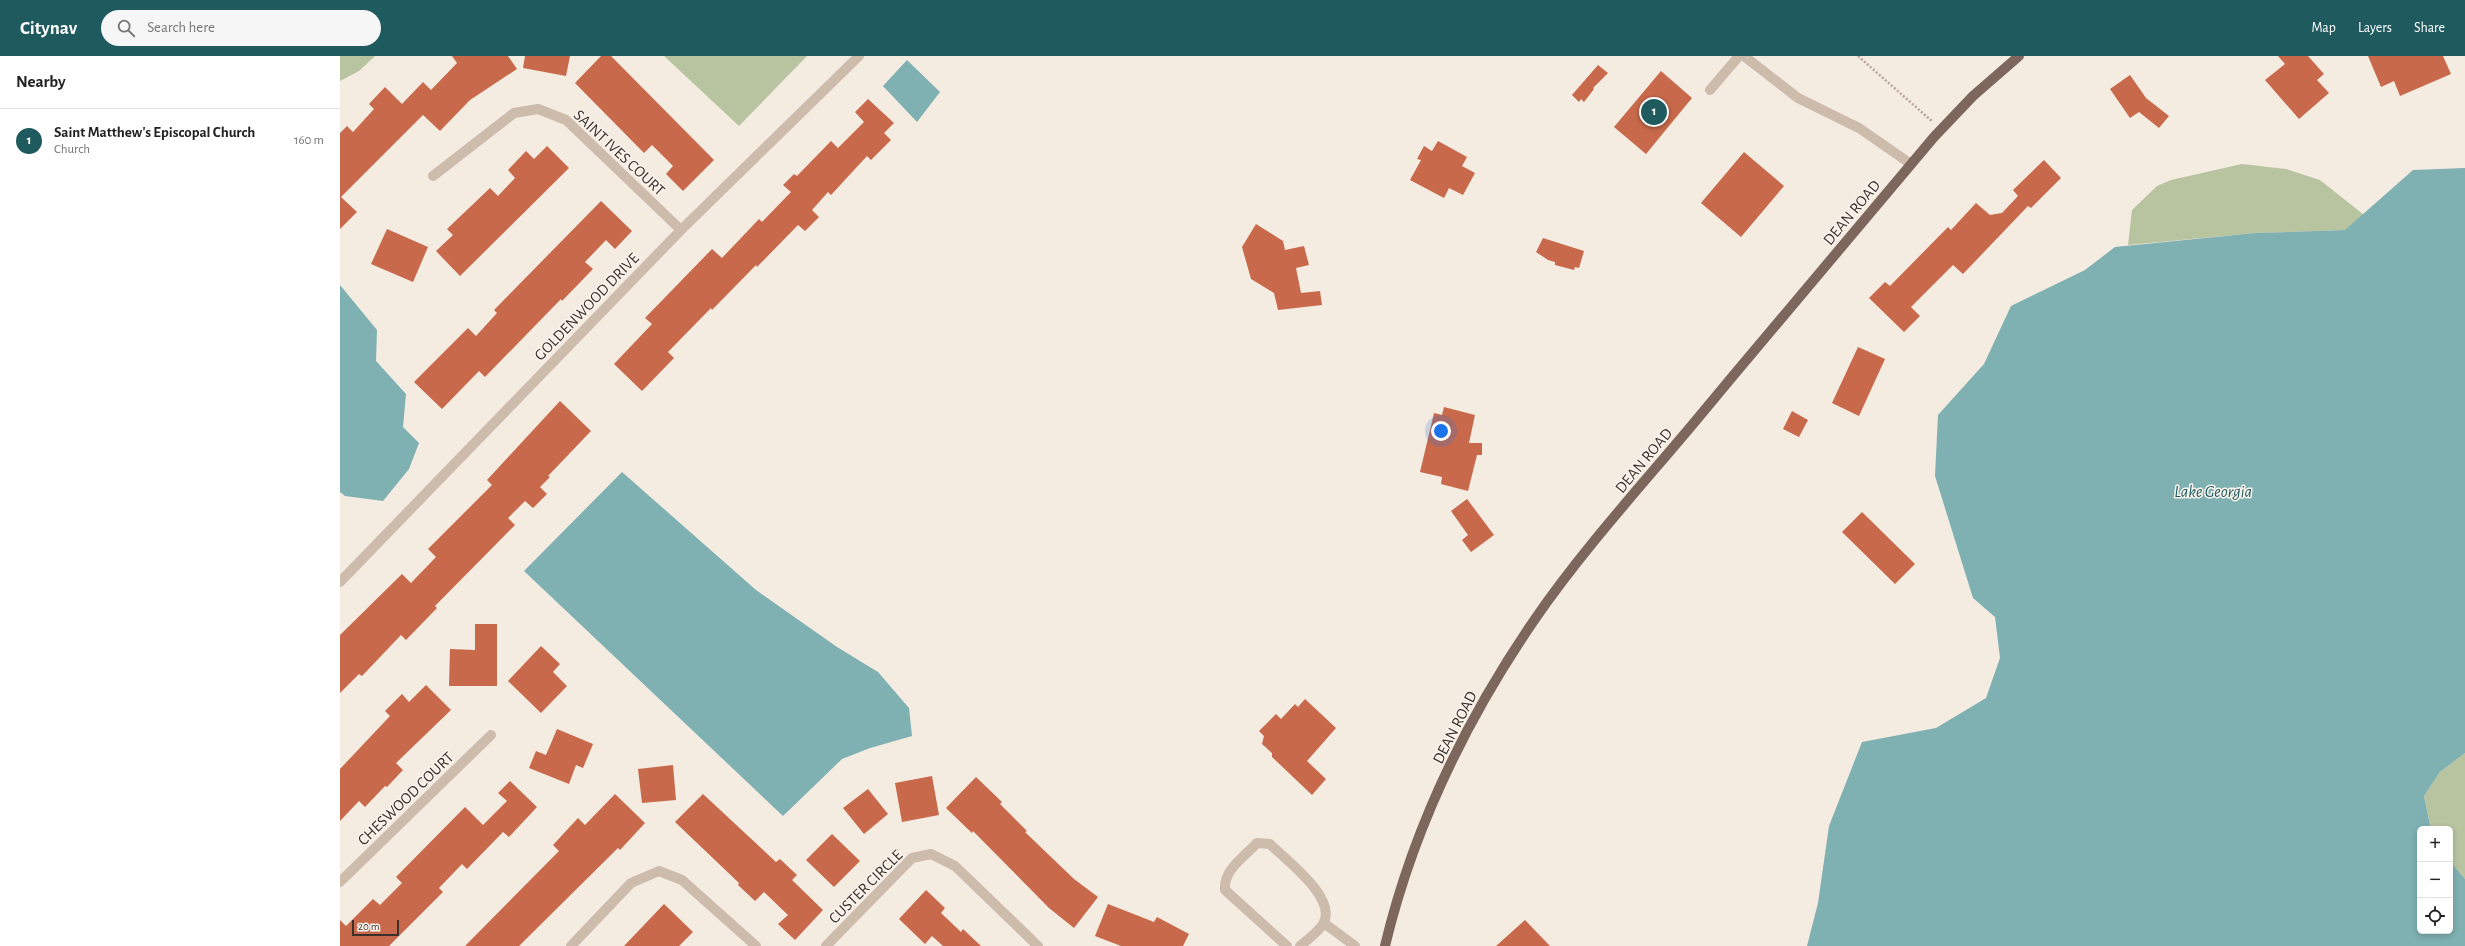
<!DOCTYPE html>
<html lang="en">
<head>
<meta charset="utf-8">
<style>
  body { margin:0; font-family:"Alegreya Sans",sans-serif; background:#f6f6f6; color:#222 }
  .controls { position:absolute; right:12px; bottom:12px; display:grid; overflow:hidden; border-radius:6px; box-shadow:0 2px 6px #0003 }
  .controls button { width:36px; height:36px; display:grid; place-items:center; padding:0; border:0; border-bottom:1px solid #e0e0e0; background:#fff; color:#222; font:20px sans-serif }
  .scale { position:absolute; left:12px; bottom:10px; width:47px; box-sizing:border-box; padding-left:4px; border:2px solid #3b302b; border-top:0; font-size:11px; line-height:14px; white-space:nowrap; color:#3b302b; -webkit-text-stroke:3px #fbf5ee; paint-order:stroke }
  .you { position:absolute; left:1101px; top:375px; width:14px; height:14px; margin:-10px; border:3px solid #fff; border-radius:50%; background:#1a73e8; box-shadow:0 0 0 6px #1a73e833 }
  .badge { display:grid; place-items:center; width:26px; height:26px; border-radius:50%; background:#1f5a5e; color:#fff; font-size:13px; font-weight:700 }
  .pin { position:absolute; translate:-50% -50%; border:2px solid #fff; box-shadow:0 1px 4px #0006 }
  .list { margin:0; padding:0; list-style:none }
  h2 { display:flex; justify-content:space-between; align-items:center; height:52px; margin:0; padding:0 16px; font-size:17px }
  h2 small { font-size:13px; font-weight:400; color:#767676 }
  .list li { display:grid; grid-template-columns:26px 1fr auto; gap:12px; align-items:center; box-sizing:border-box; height:64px; padding:0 16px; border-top:1px solid #e0e0e0 }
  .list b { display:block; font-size:15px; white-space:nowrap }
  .list p { margin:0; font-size:13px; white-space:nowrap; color:#767676 }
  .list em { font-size:13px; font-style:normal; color:#767676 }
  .icon { flex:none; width:22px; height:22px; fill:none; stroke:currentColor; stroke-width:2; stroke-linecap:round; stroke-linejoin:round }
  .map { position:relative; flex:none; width:2125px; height:890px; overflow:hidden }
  header { display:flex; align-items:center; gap:24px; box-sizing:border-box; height:56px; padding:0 20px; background:#1f5a5e; color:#fff }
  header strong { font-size:19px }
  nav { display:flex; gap:22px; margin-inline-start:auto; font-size:14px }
  .search { width:280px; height:36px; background:#f6f6f6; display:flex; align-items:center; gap:10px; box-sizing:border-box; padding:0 14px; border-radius:22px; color:#767676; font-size:15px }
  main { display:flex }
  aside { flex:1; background:#fff }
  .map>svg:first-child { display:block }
</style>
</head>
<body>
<header>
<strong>Citynav</strong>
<div class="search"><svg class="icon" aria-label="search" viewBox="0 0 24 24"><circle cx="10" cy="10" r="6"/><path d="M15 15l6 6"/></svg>Search here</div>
<nav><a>Map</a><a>Layers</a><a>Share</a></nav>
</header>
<main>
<aside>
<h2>Nearby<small></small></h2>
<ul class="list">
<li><span class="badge">1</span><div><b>Saint Matthew's Episcopal Church</b><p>Church</p></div><em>160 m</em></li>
</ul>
</aside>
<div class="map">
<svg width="2125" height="890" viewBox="0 0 2125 890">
  <rect width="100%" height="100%" fill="#f4ebe1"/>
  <path fill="#b8c4a0" d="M 0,0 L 35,0 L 19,15 L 0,25 Z
    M 324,0 L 467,0 L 399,70 Z
    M 1902,108 L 1946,113 L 1980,124 L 2024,159 L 2006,174 L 1915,177 L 1788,189 L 1792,154 L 1817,130 L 1831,124 Z
    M 2125,697 L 2125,823 L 2110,805 L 2110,773 L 2091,773 L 2084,740 L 2100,716 Z"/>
  <path fill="#7fb0b2" d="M 567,4 L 600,36 L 577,66 L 543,30 Z
    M 2125,112 L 2125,697 L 2100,716 L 2084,740 L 2091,773 L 2080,773 L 2080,875 L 2110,875 L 2110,805 L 2125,823 L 2125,890 L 1467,890 L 1478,847 L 1489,770 L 1522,686 L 1596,672 L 1646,642 L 1660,602 L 1655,561 L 1633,542 L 1595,420 L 1598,359 L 1644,308 L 1671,250 L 1745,214 L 1775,191 L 1915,177 L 2005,174 L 2073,114 Z
    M 0,229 L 37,274 L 36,305 L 66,338 L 63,371 L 79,387 L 69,413 L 43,445 L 5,440 L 0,436 Z
    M 282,416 L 416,534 L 497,591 L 538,616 L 569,652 L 572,680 L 530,692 L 502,703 L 443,760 L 184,515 Z"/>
  <path fill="#c8694b" d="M 112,0 L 168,0 L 177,13 L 130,44 L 100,75 L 83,59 L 1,141 L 17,156 L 0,173 L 0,77 L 7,70 L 13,76 L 34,53 L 29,48 L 45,31 L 62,48 L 83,26 L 91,34 L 117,7 Z
    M 185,0 L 230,0 L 226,20 L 183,12 Z
    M 261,0 L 271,0 L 374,104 L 343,135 L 326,118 L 333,110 L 312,89 L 304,97 L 235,27 Z
    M 1938,0 L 1968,0 L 1984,18 L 1977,24 L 1989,37 L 1959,63 L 1925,24 L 1945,8 Z
    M 2028,0 L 2103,0 L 2111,18 L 2060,40 L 2054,25 L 2041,31 Z
    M 1258,9 L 1268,17 L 1253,32 L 1254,33 L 1244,46 L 1241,43 L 1239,46 L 1232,39 Z
    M 1321,15 L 1352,42 L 1306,98 L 1274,71 Z
    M 1790,19 L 1806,42 L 1829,60 L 1819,72 L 1799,56 L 1790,62 L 1770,33 Z
    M 528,43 L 554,67 L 544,77 L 551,84 L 531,104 L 527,100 L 491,139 L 488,136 L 472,154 L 479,161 L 465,175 L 458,169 L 417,211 L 416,209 L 372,254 L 371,252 L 328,296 L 334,302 L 302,335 L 274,308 L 312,268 L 305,262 L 372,193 L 382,202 L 419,163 L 422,166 L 451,136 L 443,129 L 454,118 L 457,120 L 491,85 L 498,92 L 524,66 L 515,56 Z
    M 1098,85 L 1127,101 L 1122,110 L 1135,117 L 1123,139 L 1109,132 L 1104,142 L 1070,124 L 1081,104 L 1077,103 L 1084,90 L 1092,95 Z
    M 207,90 L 229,112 L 120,220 L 96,195 L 113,179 L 107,173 L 150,132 L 158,140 L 175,122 L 168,114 L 186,95 L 194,103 Z
    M 1404,96 L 1444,130 L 1401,181 L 1361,147 Z
    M 1704,104 L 1721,122 L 1691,152 L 1688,150 L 1623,218 L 1613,209 L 1571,251 L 1580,260 L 1564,276 L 1529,242 L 1545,226 L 1550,230 L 1608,171 L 1611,174 L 1636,147 L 1650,159 L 1662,157 L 1678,140 L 1673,134 Z
    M 261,145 L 292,175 L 275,193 L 266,184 L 245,206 L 253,213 L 222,245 L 221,243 L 145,321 L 139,315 L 102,353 L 74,326 L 128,272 L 136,280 L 157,257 L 154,254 Z
    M 916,168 L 943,185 L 945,194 L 964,190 L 969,209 L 956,212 L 961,237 L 980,235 L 982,249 L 938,254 L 934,237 L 911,223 L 902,191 Z
    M 47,173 L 88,191 L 73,226 L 31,208 Z
    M 1203,182 L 1244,195 L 1239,212 L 1235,211 L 1234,214 L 1215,209 L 1215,206 L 1208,204 L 1196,196 Z
    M 1518,291 L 1545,303 L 1519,360 L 1492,347 Z
    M 220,345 L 251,375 L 208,420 L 210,421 L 200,431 L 207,438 L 193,452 L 185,445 L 168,462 L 175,469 L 95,550 L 97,552 L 66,584 L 61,579 L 22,620 L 19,618 L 0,637 L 0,579 L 62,518 L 71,527 L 96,501 L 88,493 L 152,429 L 147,424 Z
    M 1104,351 L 1135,359 L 1129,387 L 1142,387 L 1142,399 L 1137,399 L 1128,435 L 1101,428 L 1102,421 L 1080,416 L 1094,357 L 1102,359 Z
    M 1452,355 L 1468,364 L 1459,381 L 1443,373 Z
    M 1127,443 L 1154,479 L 1131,496 L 1122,484 L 1128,479 L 1111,455 Z
    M 1522,456 L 1575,508 L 1555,528 L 1502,476 Z
    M 135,568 L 157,568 L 157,630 L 109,630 L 110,593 L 135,594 Z
    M 201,590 L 220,608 L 213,616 L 227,630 L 201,657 L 168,625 Z
    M 86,629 L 111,654 L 56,707 L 63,714 L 47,731 L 45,730 L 25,751 L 19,745 L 0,765 L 0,713 L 50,660 L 45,655 L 62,638 L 69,646 Z
    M 965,643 L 996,672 L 967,705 L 986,723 L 972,739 L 932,701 L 932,697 L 922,688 L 924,680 L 919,675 L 936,658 L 941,663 L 955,648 L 958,651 Z
    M 217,673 L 253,688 L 243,712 L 236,709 L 229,728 L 189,712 L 196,695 L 206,699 Z
    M 333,709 L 336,744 L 302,747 L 298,713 Z
    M 592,720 L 599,759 L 562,766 L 555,727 Z
    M 636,721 L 662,746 L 660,748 L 687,775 L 685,776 L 734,823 L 758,841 L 734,872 L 709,852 L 633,775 L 632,777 L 606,752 Z
    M 170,725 L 197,751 L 169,781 L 163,776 L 127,813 L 122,808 L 99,832 L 103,836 L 49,890 L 0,890 L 0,864 L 6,870 L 33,843 L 40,849 L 62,827 L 56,821 L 125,751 L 143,769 L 167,745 L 158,737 Z
    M 528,733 L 548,758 L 524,778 L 503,752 Z
    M 275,738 L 305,767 L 280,794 L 278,792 L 179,890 L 125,890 L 219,795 L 213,789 L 238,762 L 245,769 Z
    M 363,738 L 436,806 L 440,803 L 457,819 L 452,824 L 483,854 L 455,884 L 438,868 L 448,859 L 424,836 L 415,845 L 398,829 L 399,827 L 335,766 Z
    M 492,778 L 520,805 L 494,831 L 466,804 Z
    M 586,834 L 605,852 L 601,857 L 621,876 L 623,873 L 641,890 L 603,890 L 592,880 L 585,888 L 559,863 Z
    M 324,848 L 353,876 L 339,890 L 284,890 Z
    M 768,848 L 814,866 L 817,861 L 849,878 L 843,890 L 781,890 L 755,880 Z
    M 1185,864 L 1210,890 L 1156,890 Z"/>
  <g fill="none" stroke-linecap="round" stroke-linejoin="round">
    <path stroke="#b9a596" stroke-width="2.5" stroke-dasharray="2 2" stroke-linecap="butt" d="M 1518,0 L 1593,66"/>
    <path stroke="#cdbbac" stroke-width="10" d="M 1404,0 L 1458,42 L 1519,72 L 1571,108
      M 1370,34 L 1399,0
      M 93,120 L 174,57 L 198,53 L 226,64 L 341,174
      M 0,526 L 341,174 L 519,0
      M 0,826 L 151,679
      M 984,867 L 1015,890
      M 231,890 L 291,827 L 319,815 L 342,824 L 416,890
      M 486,890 L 572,802 L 591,798 L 615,810 L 698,890
      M 947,890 L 885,834 C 883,814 904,801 917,787 L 930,788 C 946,804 996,841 984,866 C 981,874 967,884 960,890"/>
    <path stroke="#7d675c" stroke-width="10" d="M 1045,890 C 1073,773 1127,662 1195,563 C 1244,492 1303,428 1358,362 C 1436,268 1515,175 1594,81 L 1633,40 L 1679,0"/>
  </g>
  <g text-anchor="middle" stroke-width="3" stroke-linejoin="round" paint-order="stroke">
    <g font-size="16" fill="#3b302b" stroke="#fbf5ee">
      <text transform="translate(280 96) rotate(43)" y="6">SAINT IVES COURT</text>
      <text transform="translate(1511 156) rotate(-50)" y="6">DEAN ROAD</text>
      <text transform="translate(246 250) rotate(-46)" y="6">GOLDENWOOD DRIVE</text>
      <text transform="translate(1303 404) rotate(-50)" y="6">DEAN ROAD</text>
      <text transform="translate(1114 671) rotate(-63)" y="6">DEAN ROAD</text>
      <text transform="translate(65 742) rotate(-44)" y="6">CHESWOOD COURT</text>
      <text transform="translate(525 830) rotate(-45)" y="6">CUSTER CIRCLE</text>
    </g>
    <g font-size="17" font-style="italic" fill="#1f5a5e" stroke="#fbf5ee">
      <text x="1873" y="441">Lake Georgia</text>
    </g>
  </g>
</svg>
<div class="controls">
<button>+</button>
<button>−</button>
<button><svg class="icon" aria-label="locate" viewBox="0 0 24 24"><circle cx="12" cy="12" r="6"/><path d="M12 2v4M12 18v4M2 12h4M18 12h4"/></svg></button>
</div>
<div class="scale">20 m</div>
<div class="you"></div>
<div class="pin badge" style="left:1314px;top:56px">1</div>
</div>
</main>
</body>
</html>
